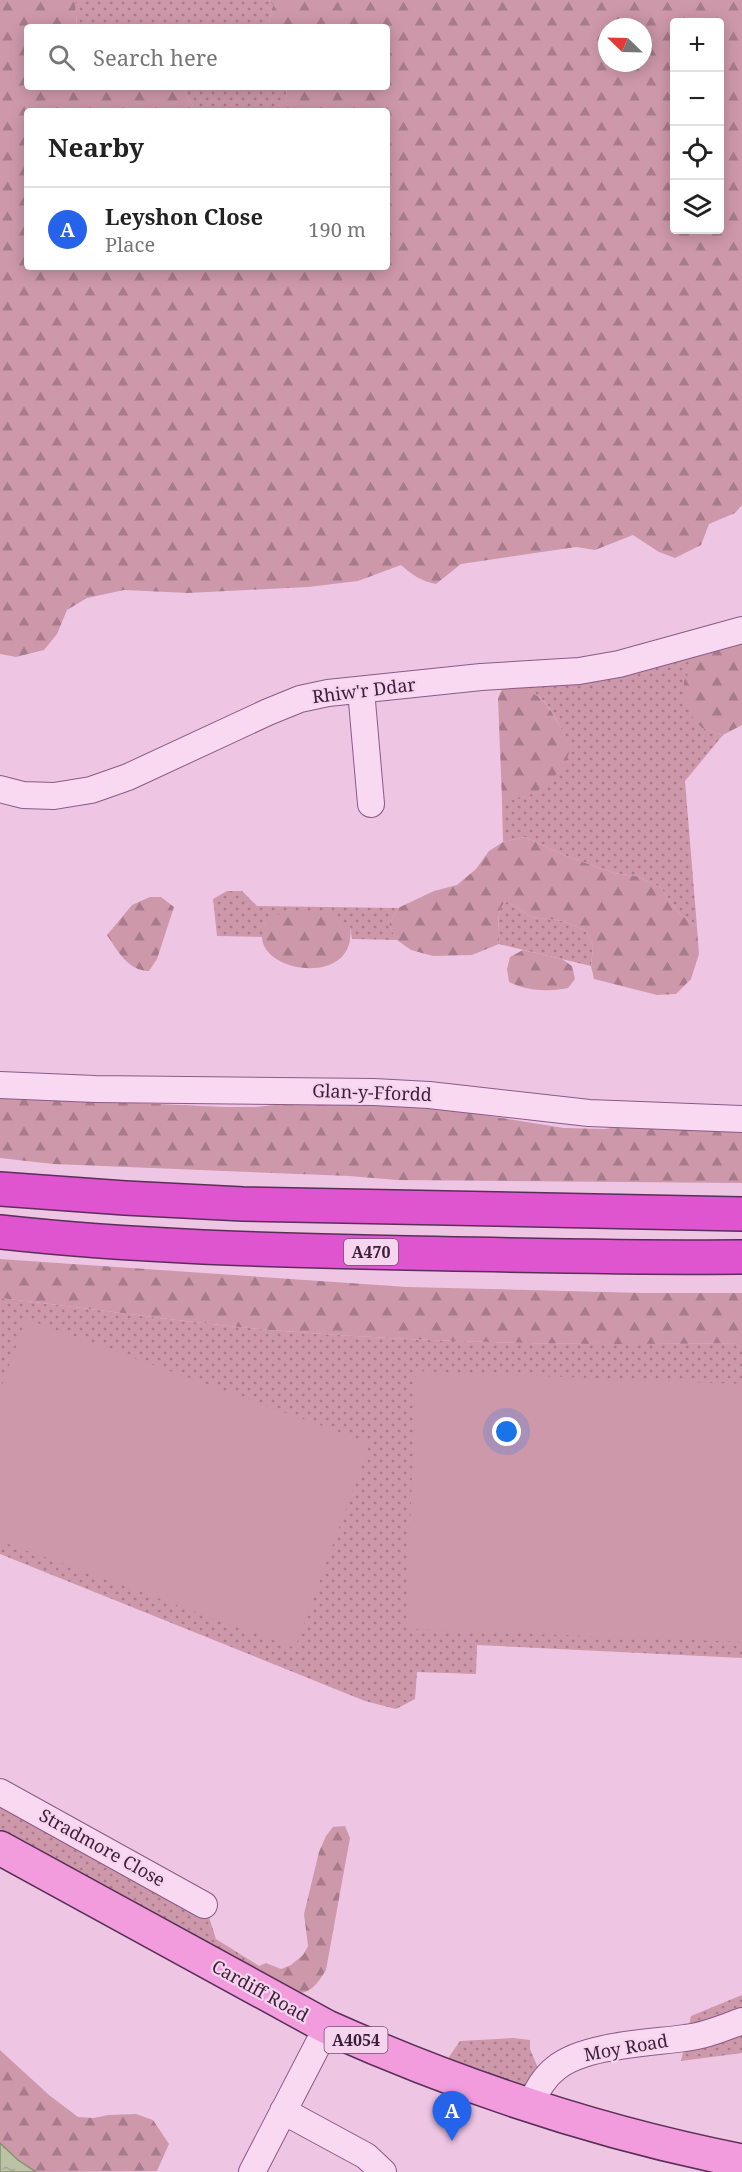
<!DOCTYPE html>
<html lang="en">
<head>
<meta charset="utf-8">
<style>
  body { margin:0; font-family:"Noto Serif",serif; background:#f2f2f2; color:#222 }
  .controls { position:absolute; right:18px; top:18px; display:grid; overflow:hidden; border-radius:6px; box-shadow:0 3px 15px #0003 }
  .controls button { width:54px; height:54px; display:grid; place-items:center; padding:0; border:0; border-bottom:2px solid #e0e0e0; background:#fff; color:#222; font:30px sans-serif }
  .compass { position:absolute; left:598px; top:18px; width:54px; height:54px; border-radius:50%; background:#fff; box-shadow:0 3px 15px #0003; rotate:293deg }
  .you { position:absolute; left:507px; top:1432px; width:21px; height:21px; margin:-15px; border:4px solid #fff; border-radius:50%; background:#1a73e8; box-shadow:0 0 0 9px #1a73e833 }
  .badge { display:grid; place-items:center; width:39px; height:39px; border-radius:50%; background:#2563eb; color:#fff; font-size:20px; font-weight:700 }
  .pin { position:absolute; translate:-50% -50px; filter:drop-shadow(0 2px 3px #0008) }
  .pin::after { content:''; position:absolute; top:32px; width:21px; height:18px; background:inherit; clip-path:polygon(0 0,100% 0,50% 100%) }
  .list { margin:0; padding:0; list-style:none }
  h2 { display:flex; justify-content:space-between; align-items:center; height:78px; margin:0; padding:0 24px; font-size:26px }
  h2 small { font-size:20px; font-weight:400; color:#767676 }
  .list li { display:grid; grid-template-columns:39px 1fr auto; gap:18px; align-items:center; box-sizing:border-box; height:84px; padding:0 24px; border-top:2px solid #e0e0e0 }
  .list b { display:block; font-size:22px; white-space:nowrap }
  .list p { margin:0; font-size:20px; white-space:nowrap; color:#767676 }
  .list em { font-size:20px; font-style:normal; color:#767676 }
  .icon { flex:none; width:33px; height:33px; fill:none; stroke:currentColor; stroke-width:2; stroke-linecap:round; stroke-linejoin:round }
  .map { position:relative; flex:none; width:742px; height:2172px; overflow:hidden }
  .search { position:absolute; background:#fff; box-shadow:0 3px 15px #0003; left:24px; top:24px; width:366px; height:66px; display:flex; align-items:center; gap:15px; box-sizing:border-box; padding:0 21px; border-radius:6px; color:#767676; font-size:22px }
  .panel { position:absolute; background:#fff; box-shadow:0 3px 15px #0003; left:24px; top:108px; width:366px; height:162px; border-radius:6px }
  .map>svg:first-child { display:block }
</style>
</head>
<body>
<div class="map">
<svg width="742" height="2172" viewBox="0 0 742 2172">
  <defs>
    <pattern id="grass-dots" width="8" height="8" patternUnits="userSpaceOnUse" patternTransform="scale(1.5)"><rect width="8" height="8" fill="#cd98aa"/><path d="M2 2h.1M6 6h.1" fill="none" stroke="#a77b8b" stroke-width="1.8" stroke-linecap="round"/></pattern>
    <pattern id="forest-firs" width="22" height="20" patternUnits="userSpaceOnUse" patternTransform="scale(1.5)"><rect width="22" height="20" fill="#cd98aa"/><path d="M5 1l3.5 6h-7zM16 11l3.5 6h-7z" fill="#a77b8b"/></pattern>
    <pattern id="water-ripples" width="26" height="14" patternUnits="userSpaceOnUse" patternTransform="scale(1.5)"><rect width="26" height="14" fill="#bbc2a6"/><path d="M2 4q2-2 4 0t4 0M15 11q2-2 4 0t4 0" fill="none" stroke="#a2a690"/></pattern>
  </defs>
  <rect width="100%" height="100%" fill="#efc5e4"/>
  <path fill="url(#grass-dots)" d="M 75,0 L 269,0 L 273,5 L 268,27 L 77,27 Z
    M 182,87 L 286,87 L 287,100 L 279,111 L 196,111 Z
    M 718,636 L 702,728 L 723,735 L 685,781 L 697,927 L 678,912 L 660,887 L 636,876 L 613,873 L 564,855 L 525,837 L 503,842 L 502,801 L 525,797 L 565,736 C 549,705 541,685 502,689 L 503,675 Z
    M 227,891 L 242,891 L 257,906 L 398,908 L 389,925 L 397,940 L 352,939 L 350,927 L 266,922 L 262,937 L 217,936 L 213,899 Z
    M 506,901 L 532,917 L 564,921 L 586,931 L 593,947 L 591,966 L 499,944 C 501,926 493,916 506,901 Z
    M 0,1298 C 90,1308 180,1322 270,1330 C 426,1343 586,1346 742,1343 L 742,1658 L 477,1645 L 476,1674 L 417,1672 L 415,1699 L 396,1709 L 365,1701 L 0,1554 Z
    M 0,1792 L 213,1910 L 209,1917 L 216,1939 L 259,1966 L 261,1977 L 0,1848 Z
    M 742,1995 L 742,2053 L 681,2061 L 691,2016 Z
    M 513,2038 L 530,2040 L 530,2049 L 543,2080 L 530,2105 L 438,2073 L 460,2041 Z"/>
  <path fill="url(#forest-firs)" fill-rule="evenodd" d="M 0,0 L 75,0 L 77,27 L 27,27 L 27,87 L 182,87 L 196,111 L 27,111 L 27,267 L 387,267 L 387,111 L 278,111 L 287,100 L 286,87 L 387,87 L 387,27 L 268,27 L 273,5 L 269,0 L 742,0 L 742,505 L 735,513 L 709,524 L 701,545 L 675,558 L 659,552 L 633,535 L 595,550 L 576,547 L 461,564 L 436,584 C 421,581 412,575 401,565 L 358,581 L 308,587 L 188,593 L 124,590 L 87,598 L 67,610 L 57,634 L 44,650 L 16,657 L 0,654 ZM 720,22 L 720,230 L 674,230 L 674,22 ZM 607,27 L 643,27 L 643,63 L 607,63 Z
    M 742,630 L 742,725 L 723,735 L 702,728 L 693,718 L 684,700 L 684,681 L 698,656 L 718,636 Z
    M 516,687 C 538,692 546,701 557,721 C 561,729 570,741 569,751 C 567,769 541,792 525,797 C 518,800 509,800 502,801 L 498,698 L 502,689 Z
    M 525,837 L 564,855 L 613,873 L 636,876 L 660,887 L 678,912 L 697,927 L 699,954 L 691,979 L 676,994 L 657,995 L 594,979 L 591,966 L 593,947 L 586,931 L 564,921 L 532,917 L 506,901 C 493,915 501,927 499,944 L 472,955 L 433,956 L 411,950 L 397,940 L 389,925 L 398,908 L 434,891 L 457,885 L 476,869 L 489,851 L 503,842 Z
    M 150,897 L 161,897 L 174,907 L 157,959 L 149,971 C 128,971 117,950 107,935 L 132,905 Z
    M 281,913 L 334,914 L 350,927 C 358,987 261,974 262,936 C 262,931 265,926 266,922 Z
    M 523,950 L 562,959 L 572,966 L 575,979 L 568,988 C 547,992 528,991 509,982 L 507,969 L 510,957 Z
    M 0,1097 L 225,1107 L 256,1107 L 318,1100 L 446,1109 L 564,1128 L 605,1129 L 649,1122 L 702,1124 L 742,1132 L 742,1183 L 397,1180 L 349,1176 L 53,1164 L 0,1158 Z
    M 0,1259 L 407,1287 L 644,1293 L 742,1293 L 742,1343 C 587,1346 425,1343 270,1330 C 180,1322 90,1308 0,1298 Z
    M 345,1826 L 350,1838 L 326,1970 C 305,2006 292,1993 261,1977 L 259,1966 L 266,1963 L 281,1969 L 291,1965 L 303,1955 L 308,1946 L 304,1914 L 319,1852 L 326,1836 L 333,1827 Z
    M 0,2050 L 49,2095 L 78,2117 L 94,2118 L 108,2115 L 136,2114 L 153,2120 L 169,2144 L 157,2171 L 36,2172 L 18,2160 L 0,2143 Z"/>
  <path fill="#cd98aa" d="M 26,1319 L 370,1443 L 295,1648 L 0,1541 L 0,1391 Z
    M 416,1371 L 742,1384 L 742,1642 L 406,1629 Z"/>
  <path fill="url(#water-ripples)" stroke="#86916d" stroke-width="1.5" d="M 0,2143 L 18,2160 L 36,2172 L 0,2172 Z"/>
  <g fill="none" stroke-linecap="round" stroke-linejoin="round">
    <g stroke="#8a5a86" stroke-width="28">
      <path id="minor" d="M 361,690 L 371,804
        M 0,789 L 23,795 L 54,796 L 91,790 L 128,777 L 268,712 L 300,699 L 328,693 L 481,677 L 579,671 L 619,664 L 742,630
        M 0,1085 L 95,1089 L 374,1092 L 429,1095 L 589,1113 L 742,1119
        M 0,1792 L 204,1905
        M 530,2105 C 537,2091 543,2078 556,2068 C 584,2045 649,2043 685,2038 C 705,2036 723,2028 742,2021
        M 283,2111 L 366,2156 L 383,2172
        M 252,2172 L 327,2027"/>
    </g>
    <g stroke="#582f57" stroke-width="36">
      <path id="major" d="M 0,1848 L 327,2027 C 459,2086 600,2133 742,2161"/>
    </g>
    <g stroke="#582f57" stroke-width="36">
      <path id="highway" d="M 0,1189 L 125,1198 L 243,1204 L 742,1214
        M 0,1232 C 135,1247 271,1250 407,1253 C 519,1255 630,1258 742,1257"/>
    </g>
    <use href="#minor" stroke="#f9d8f1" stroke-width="26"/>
    <use href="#major" stroke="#f29cdd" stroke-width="33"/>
    <use href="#highway" stroke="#df55cf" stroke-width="33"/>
  </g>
  <g text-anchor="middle" stroke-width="4.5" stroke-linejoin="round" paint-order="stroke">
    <g fill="#f6d4ed" stroke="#72556f" stroke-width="1.5">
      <rect x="344" y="1239" width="54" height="26" rx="4.5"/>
      <rect x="324.5" y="2027" width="63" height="26" rx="4.5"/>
    </g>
    <g font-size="16" font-weight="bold" fill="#3a1f39">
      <text x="371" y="1258">A470</text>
      <text x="356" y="2046">A4054</text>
    </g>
    <g font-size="18" fill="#3a1f39" stroke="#f6d4ed">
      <text transform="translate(364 691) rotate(-7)" y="6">Rhiw'r Ddar</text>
      <text transform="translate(372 1093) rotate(2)" y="6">Glan-y-Ffordd</text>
      <text transform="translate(102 1848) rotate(29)" y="6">Stradmore Close</text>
      <text transform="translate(260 1991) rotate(29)" y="6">Cardiff Road</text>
      <text transform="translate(626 2048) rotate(-10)" y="6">Moy Road</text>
    </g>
  </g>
</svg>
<div class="controls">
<button>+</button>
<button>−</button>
<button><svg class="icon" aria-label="locate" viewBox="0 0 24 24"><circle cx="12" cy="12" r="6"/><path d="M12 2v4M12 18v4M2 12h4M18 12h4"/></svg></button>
<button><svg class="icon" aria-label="layers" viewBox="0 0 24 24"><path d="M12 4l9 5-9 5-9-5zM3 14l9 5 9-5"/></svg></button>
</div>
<svg class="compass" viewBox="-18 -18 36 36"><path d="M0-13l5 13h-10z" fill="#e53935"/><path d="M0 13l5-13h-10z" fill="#767676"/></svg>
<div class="you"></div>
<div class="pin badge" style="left:452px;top:2141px">A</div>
<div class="search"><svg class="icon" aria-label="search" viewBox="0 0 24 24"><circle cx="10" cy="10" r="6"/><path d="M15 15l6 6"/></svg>Search here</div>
<section class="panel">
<h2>Nearby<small></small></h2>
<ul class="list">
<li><span class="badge">A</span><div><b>Leyshon Close</b><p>Place</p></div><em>190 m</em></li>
</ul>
</section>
</div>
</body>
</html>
